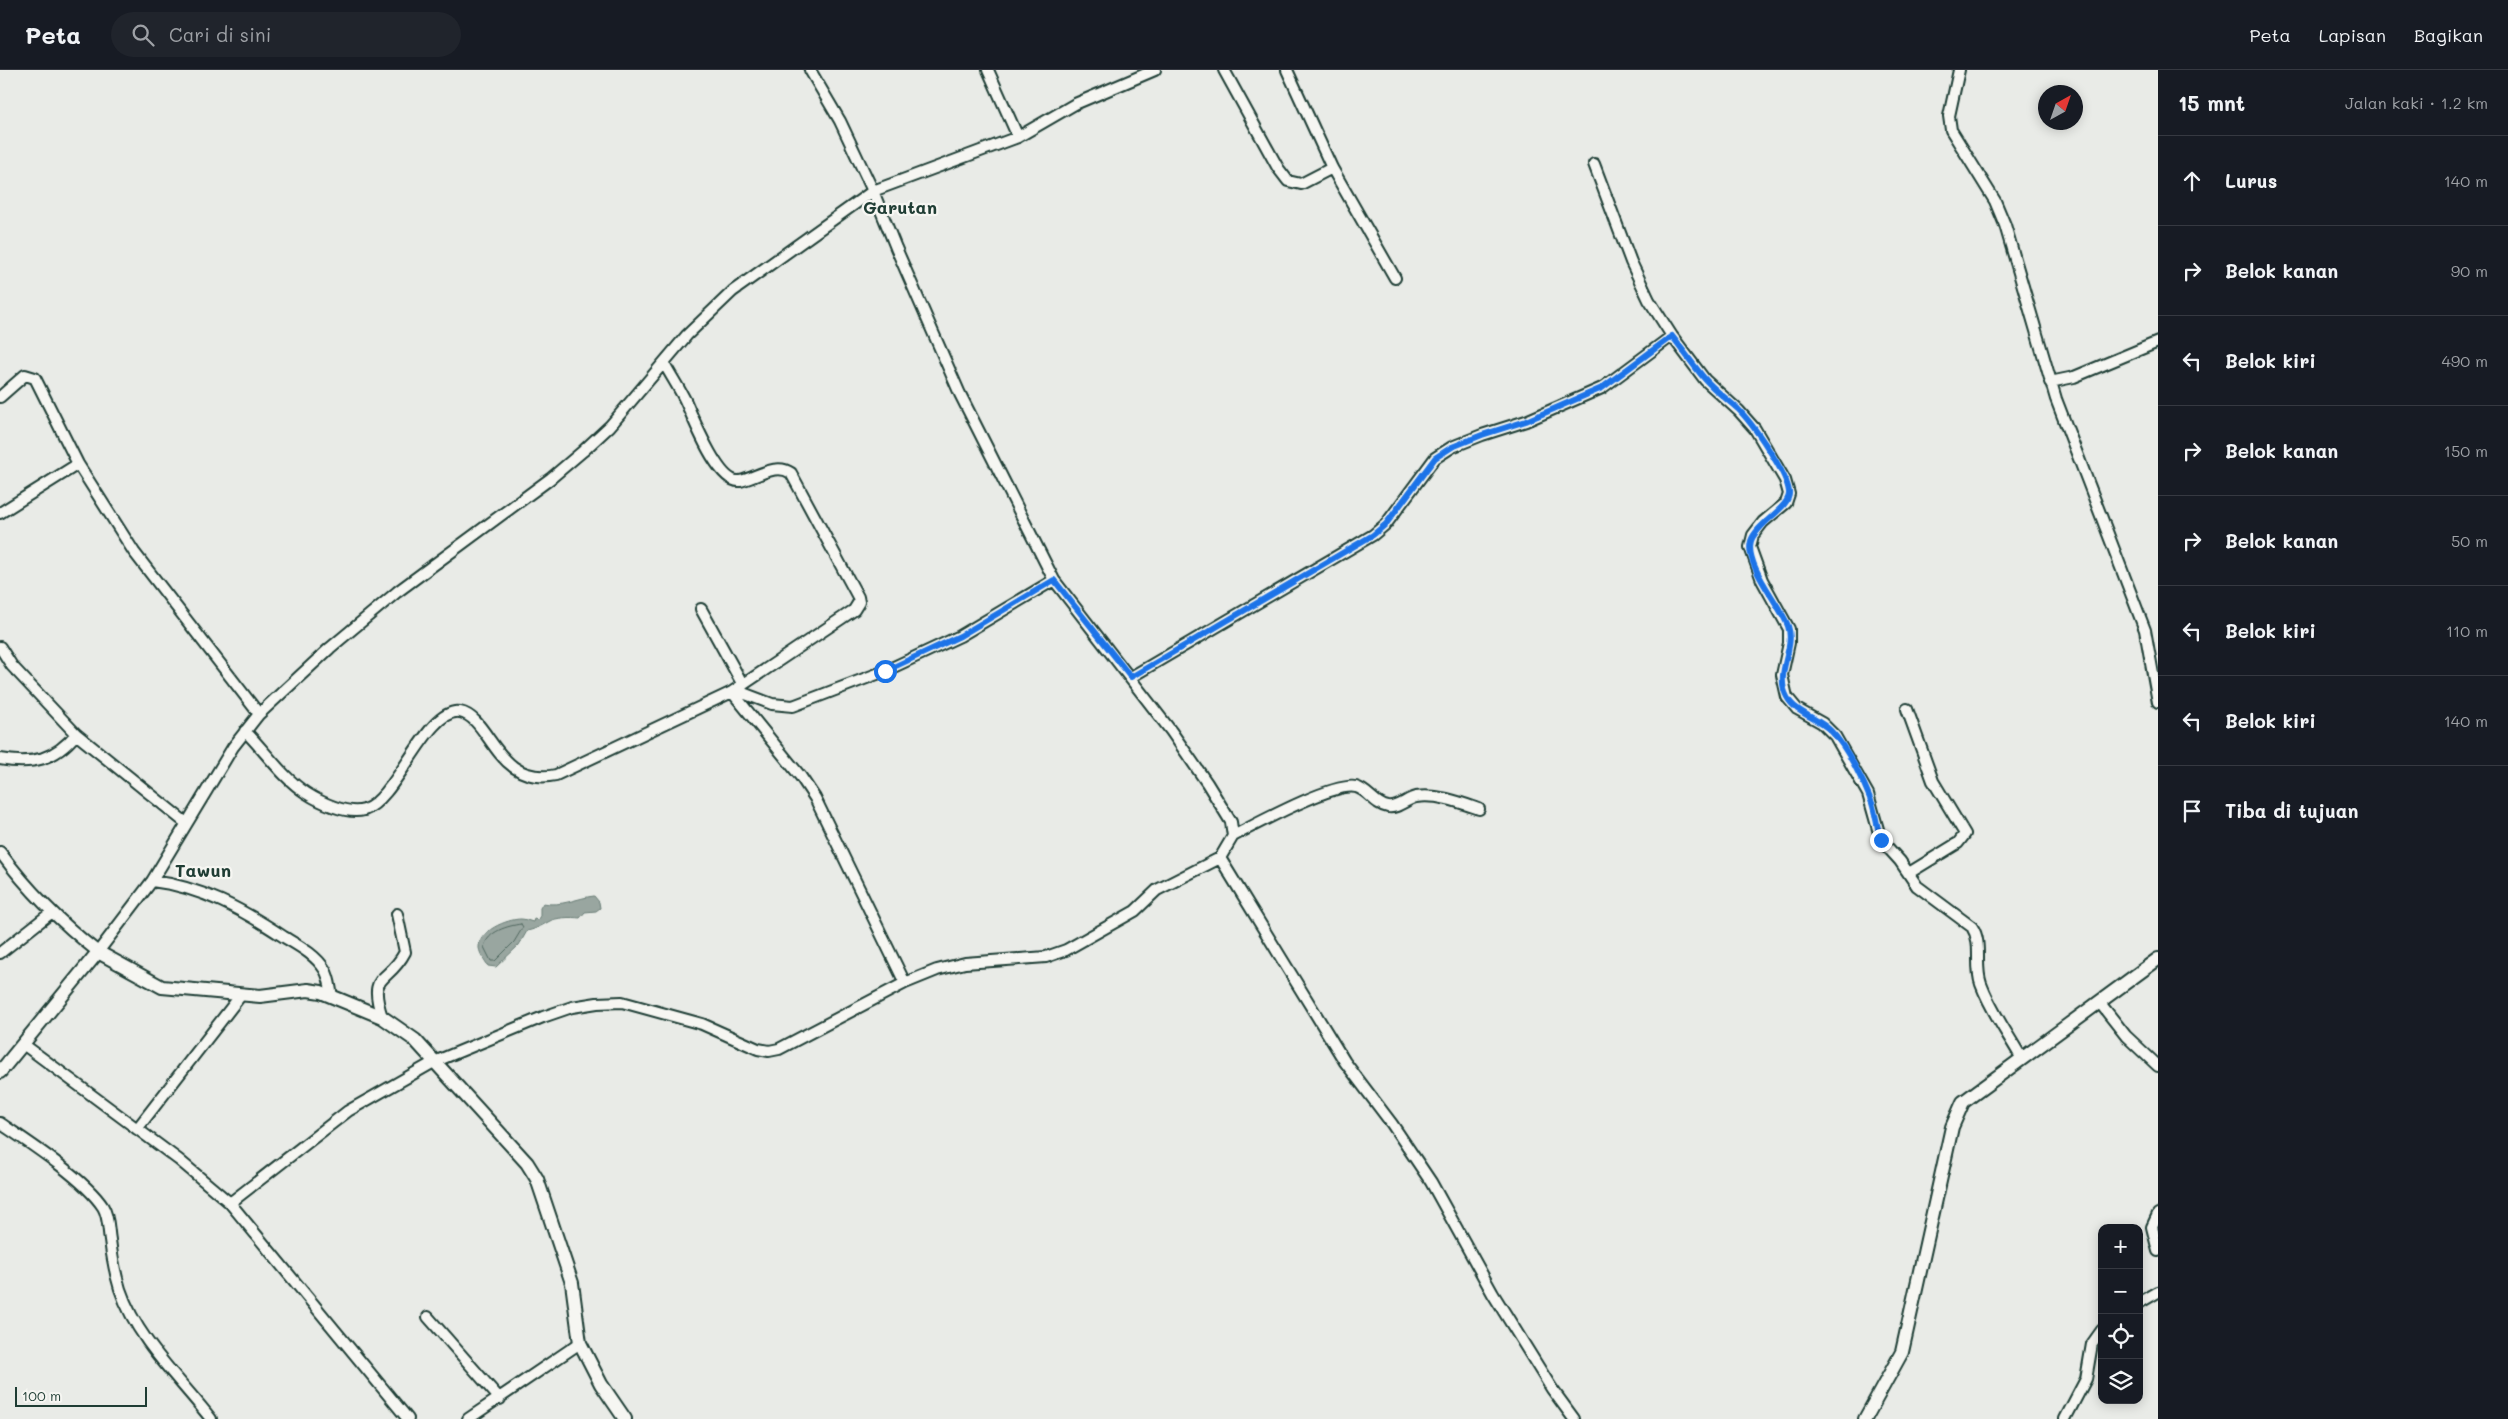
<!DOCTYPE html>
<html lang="id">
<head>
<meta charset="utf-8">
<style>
  body { margin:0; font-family:Mali,sans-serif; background:#20242c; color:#f1f3f6 }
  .controls { position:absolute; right:15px; bottom:15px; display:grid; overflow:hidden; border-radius:10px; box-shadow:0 2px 12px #0003 }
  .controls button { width:45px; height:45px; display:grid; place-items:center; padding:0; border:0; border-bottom:1px solid #363941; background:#171b24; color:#f1f3f6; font:25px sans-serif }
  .compass { position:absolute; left:2038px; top:15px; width:45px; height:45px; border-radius:50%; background:#171b24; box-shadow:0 2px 12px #0003; rotate:40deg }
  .scale { position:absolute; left:15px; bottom:12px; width:132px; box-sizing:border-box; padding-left:5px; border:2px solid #1f3d34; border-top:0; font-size:14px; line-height:18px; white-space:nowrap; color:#1f3d34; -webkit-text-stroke:4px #f6f6f2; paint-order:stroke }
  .stop { position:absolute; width:15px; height:15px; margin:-11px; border:4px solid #1a73e8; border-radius:50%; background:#fff }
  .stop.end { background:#1a73e8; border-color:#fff; box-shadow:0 1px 5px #0008 }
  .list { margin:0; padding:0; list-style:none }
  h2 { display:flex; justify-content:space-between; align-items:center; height:65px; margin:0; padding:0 20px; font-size:21px }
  h2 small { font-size:16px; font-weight:400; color:#9ea1a6 }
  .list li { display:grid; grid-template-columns:32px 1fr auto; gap:15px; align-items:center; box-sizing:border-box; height:90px; padding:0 20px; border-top:1px solid #363941 }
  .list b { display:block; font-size:19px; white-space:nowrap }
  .list em { font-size:16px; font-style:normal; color:#9ea1a6 }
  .icon { flex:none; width:28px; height:28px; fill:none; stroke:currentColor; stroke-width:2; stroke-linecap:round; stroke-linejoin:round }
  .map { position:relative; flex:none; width:2158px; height:1349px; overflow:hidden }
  header { display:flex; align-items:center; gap:30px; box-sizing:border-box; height:70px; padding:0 25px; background:#171b24; border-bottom:1px solid #363941 }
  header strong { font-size:24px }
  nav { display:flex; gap:28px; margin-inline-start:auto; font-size:18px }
  .search { width:350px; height:45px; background:#20242c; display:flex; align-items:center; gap:12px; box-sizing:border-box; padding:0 18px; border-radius:28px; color:#9ea1a6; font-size:19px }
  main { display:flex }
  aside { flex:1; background:#171b24 }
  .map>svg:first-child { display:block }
</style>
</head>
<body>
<header>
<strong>Peta</strong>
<div class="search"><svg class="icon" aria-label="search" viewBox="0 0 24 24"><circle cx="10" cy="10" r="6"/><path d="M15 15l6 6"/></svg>Cari di sini</div>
<nav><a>Peta</a><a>Lapisan</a><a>Bagikan</a></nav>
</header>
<main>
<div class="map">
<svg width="2158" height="1349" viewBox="0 0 2158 1349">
  <rect width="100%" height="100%" fill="#e9ebe7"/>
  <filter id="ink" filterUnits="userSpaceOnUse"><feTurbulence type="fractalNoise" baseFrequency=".02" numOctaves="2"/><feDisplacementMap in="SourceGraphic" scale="10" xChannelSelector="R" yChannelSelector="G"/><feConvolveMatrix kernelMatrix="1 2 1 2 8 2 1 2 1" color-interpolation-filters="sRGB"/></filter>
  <g filter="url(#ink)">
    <path fill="#99a6a0" stroke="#687c75" d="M 594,826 L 599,832 L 600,838 L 596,841 L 585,842 L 580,848 C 571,847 556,847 548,852 C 541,856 536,859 527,861 L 519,875 L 496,897 L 488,896 C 485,890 480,885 479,878 C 478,861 507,849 521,849 C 525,849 529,851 533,852 L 534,849 L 537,850 L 540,848 L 540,838 L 543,833 C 562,837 576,828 594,826 Z"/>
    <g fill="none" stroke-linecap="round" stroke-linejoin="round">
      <path stroke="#50675f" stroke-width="1" d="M 521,854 L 523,857 L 514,872 L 495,891 L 491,891 L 484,877 C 488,861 507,856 521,854 Z"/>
      <g stroke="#1f3d34" stroke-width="14">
        <path id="minor" d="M 988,0 L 1018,67
          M 1224,0 L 1278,98 L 1288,111 L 1301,114 L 1332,98
          M 1287,0 L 1332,98 L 1395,208
          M 1959,0 L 1949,46 L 1951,60 L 1995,131 L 2005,155 L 2056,329 L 2145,560 L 2158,632
          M 1594,94 L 1631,192 L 1649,230 L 1672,266 L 1705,310 L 1739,341 L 1755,359 L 1785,410 L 1789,424 L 1786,433 L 1763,452 L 1753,465 L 1750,477 L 1762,510 L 1789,559 L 1789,573 L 1782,605 L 1787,627 L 1797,639 L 1822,653 L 1835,666 L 1868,724 L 1881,770 L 1900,791 L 1917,816 L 1972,857 C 1983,873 1974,895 1981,914 C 1991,941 2008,964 2022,989
          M 2050,312 L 2074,307 L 2158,272
          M 0,327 L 25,305 L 35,308 L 78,394 L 134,482 L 259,644
          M 0,443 L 78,394
          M 701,539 L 743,615
          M 0,577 L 12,596 L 76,664 L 186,753
          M 1131,607 L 1373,465 L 1386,454 L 1435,388 L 1452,377 L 1482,365 L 1526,351 L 1602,318 L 1672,266
          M 735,620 L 772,634 L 793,636 L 885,601 L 960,566 L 1054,510
          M 732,622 L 801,707 L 815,728 L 905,913
          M 1907,639 L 1933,711 L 1965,764 L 1958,773 L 1909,803
          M 245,661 C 265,681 282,707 306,723 C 320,732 347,745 364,740 C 397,729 427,637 460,642 C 491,648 496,717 556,705 L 732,622 L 854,540 L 859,532 L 858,527 L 791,403 C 776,392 756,408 740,411 C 718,414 693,347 685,330 C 679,318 671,306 664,293
          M 0,689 C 32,695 55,690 76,664
          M 1233,766 C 1257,754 1333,712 1356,717 C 1368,720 1375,735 1388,737 C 1397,739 1407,729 1416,727 C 1438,724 1459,732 1479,739
          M 0,782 C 28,820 61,853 98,882 L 152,811 L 233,677 L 259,644 L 330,578 L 397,522 L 550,409 L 583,381 L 610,356 L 687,265 L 733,221 L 873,121 L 840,51 L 810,0
          M 1220,788 L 1345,992 L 1392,1054 L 1431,1112 L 1493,1224 L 1552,1319 L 1574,1349
          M 152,811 C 202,817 243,840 284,867 C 299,876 316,885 325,900 C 330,908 330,918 332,926
          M 0,883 L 52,842
          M 2100,933 L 2126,966 L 2158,996
          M 382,947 C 367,901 388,915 405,882 L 397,844
          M 23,974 L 179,1090 L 230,1133 L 408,1349
          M 0,1053 C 28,1072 85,1109 103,1137 C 109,1147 108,1159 110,1170 C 112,1186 115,1203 120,1219 C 137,1270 179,1308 211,1349
          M 137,1059 L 241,925
          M 230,1133 L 348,1041 L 434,992 L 543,947 L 572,937 L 597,933 L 622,932 L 702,954 L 758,979 L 769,981 L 779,979 L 905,913 L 937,900 L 965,893 L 1046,887 L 1066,880 L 1135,841 L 1157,820 L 1220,788 L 1233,766 L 1231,752 L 1207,713 L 1171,661 L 1054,510 L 960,324 L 896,178 L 873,121 L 1018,67 L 1075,34 L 1155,0
          M 2158,1144 L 2152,1157 L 2158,1181
          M 2139,1233 L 2158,1222
          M 428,1247 L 500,1329
          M 468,1349 L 580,1273
          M 2065,1349 L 2086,1309 L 2092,1274 L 2102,1260"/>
      </g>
      <g stroke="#1f3d34" stroke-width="16">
        <path id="tertiary" d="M 0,1002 L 98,882 L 162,917 L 260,926 L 308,920 L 321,922 L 382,947 L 415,970 L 527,1093 L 537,1109 L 572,1213 L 580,1273 L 601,1314 L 625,1349
          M 1865,1349 L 1902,1282 L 1952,1057 L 1963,1032 L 2158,889"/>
      </g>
      <use href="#minor" stroke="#f6f6f2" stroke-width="10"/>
      <use href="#tertiary" stroke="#f6f6f2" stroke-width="12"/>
    </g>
  </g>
  <g fill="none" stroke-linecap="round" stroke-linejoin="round" filter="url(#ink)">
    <path stroke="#1a73e8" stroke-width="6" d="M 885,601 L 960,566 L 1054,510 L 1131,607 L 1373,465 L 1386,454 L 1435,388 L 1452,377 L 1482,365 L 1526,351 L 1602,318 L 1672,266 C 1683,280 1693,295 1704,308 C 1714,320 1727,329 1738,339 C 1752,353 1787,402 1789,422 C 1791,437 1757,453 1751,471 C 1744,495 1780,534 1788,556 C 1796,579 1774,603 1787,627 C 1795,643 1818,648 1831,661 C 1847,677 1864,712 1872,733 C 1876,745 1877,758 1881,770"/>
  </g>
  <g text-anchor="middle" stroke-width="4.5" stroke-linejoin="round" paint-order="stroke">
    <g font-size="18" font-weight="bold" fill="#1f3d34" stroke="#f6f6f2">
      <text x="900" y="144">Garutan</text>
      <text x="203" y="807">Tawun</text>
    </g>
  </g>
</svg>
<div class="controls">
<button>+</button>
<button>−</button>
<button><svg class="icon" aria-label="locate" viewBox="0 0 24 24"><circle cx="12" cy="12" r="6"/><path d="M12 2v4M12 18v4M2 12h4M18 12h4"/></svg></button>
<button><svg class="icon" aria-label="layers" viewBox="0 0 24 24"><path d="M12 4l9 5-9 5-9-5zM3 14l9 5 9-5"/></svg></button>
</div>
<svg class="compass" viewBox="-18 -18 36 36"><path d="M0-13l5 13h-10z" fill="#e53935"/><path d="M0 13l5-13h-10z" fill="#9ea1a6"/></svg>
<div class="scale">100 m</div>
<div class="stop" style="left:885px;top:601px"></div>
<div class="stop end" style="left:1881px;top:770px"></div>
</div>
<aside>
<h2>15 mnt<small>Jalan kaki · 1.2 km</small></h2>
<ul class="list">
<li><svg class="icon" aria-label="ahead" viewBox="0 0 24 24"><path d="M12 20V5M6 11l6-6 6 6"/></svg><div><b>Lurus</b></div><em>140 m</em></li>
<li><svg class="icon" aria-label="right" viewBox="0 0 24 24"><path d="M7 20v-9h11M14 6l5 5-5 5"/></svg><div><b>Belok kanan</b></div><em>90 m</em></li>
<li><svg class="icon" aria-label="left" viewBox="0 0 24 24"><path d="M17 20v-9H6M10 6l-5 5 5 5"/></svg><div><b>Belok kiri</b></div><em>490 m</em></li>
<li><svg class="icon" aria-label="right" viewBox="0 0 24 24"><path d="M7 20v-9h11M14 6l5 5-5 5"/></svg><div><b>Belok kanan</b></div><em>150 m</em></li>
<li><svg class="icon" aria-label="right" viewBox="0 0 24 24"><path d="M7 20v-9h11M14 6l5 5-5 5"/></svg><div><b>Belok kanan</b></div><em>50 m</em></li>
<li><svg class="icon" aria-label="left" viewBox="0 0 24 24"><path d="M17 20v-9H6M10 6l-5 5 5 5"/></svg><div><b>Belok kiri</b></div><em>110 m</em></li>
<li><svg class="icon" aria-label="left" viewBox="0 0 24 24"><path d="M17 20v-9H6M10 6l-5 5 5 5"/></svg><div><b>Belok kiri</b></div><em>140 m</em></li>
<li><svg class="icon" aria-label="arrive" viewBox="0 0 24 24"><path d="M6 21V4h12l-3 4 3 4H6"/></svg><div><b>Tiba di tujuan</b></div></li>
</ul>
</aside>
</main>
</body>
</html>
